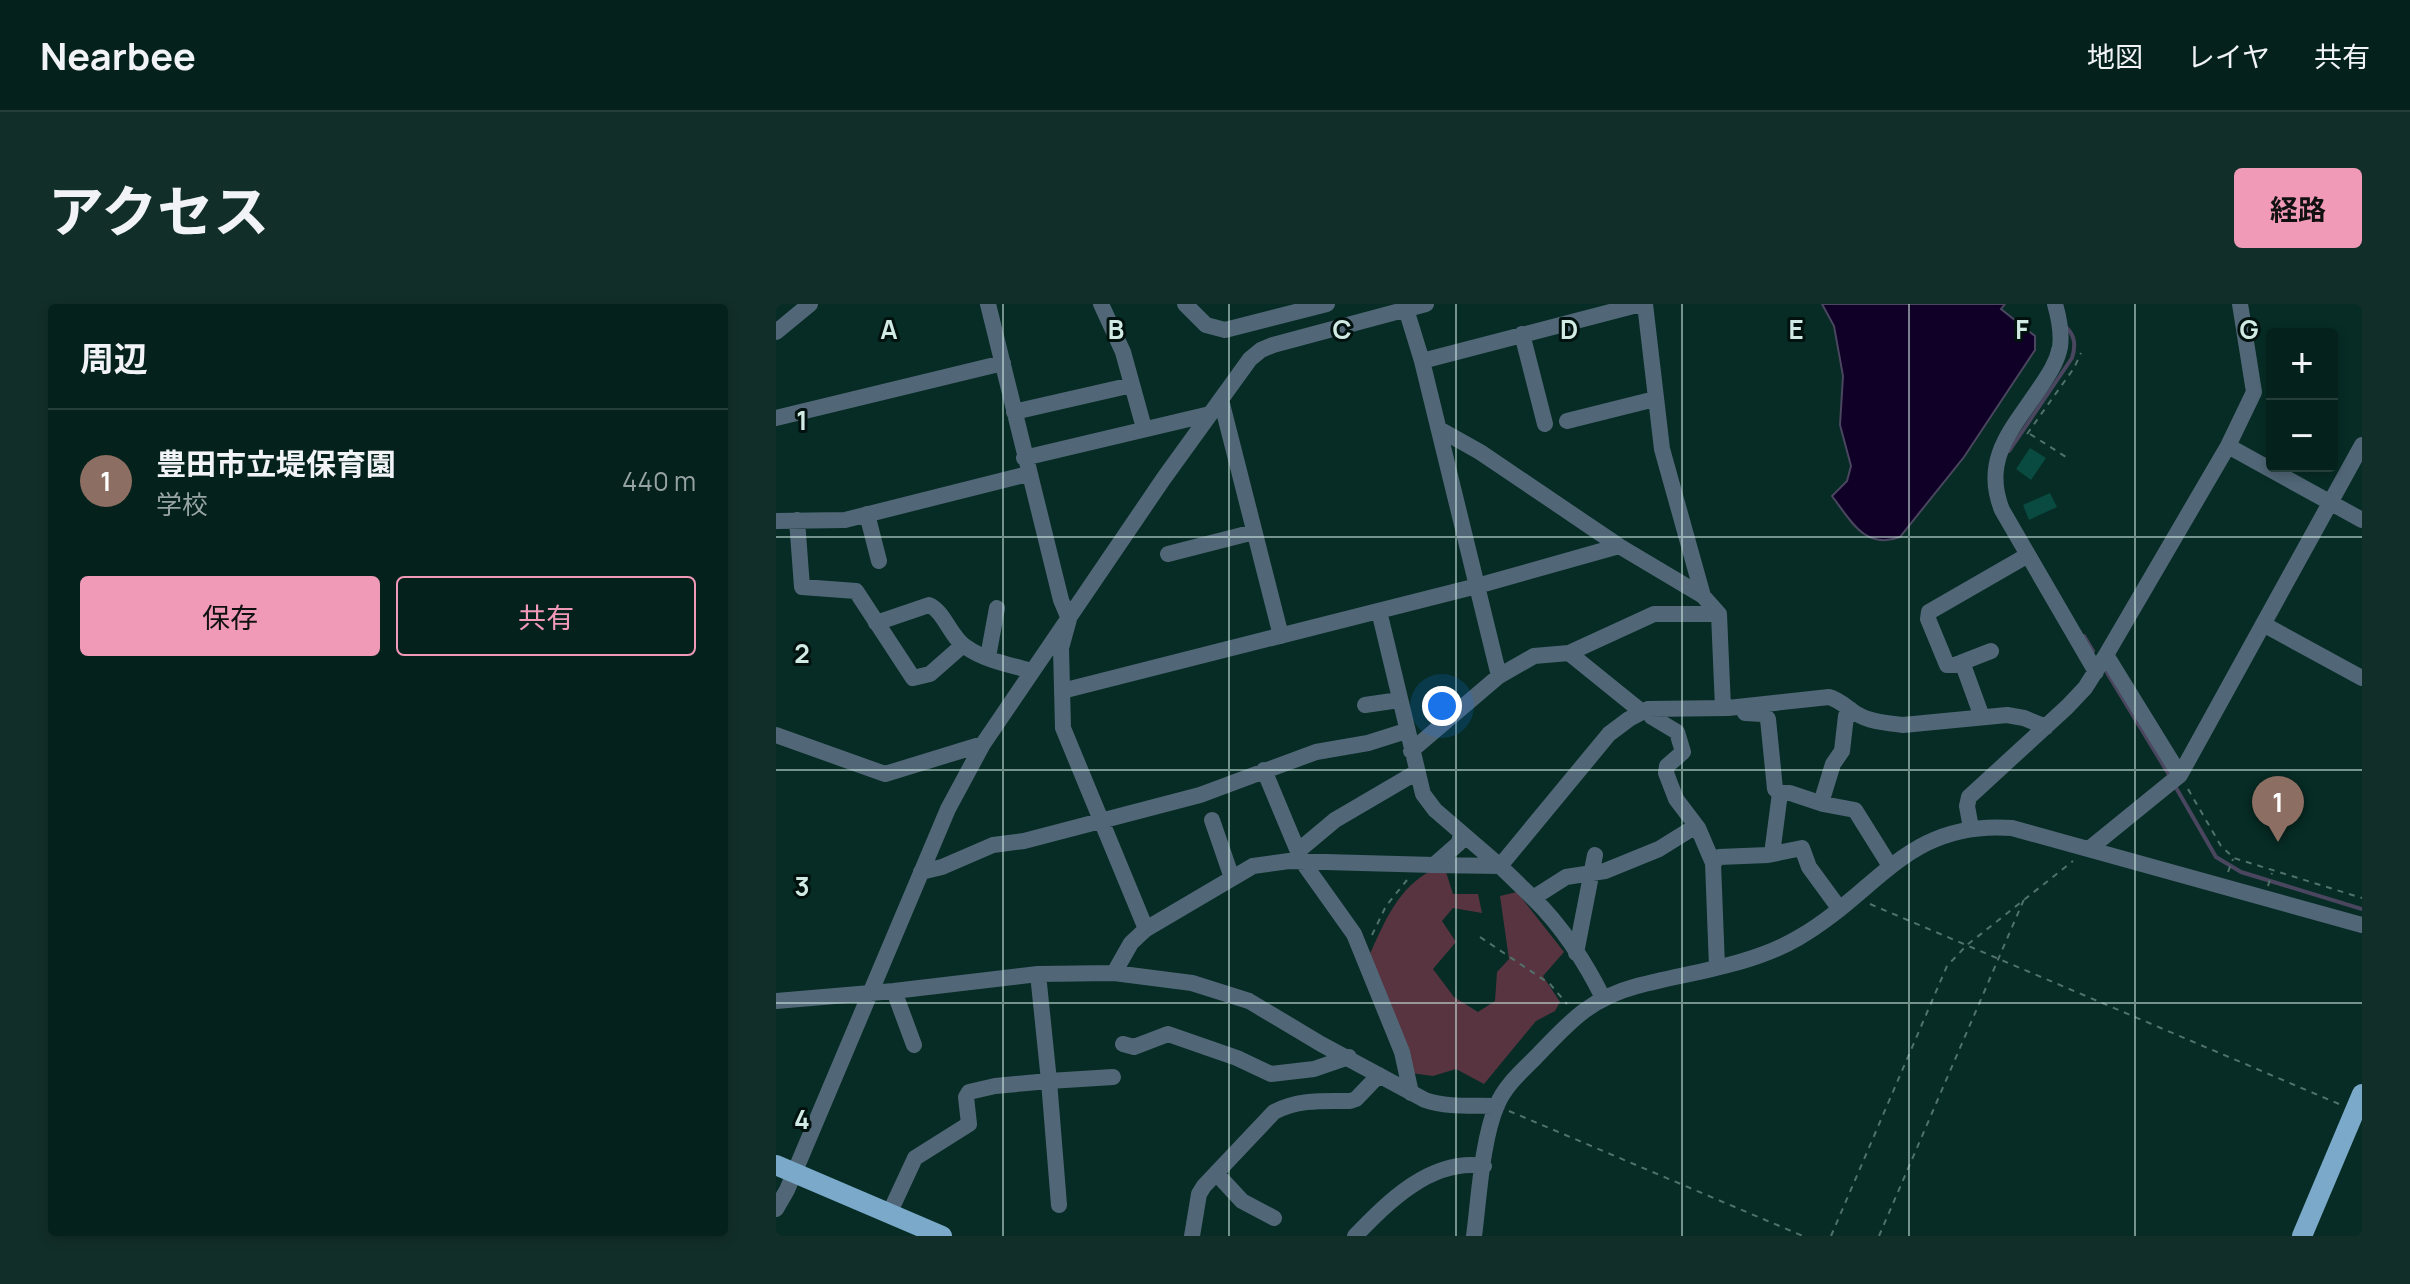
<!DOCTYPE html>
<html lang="ja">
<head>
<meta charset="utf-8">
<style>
  body { margin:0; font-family:Manrope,"Noto Sans JP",sans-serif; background:#122e29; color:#f1f3f6 }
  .controls { position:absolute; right:24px; top:24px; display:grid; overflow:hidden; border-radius:8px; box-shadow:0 4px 12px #0003 }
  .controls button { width:72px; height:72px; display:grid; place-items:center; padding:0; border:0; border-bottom:2px solid #253e3b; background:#04211c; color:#f1f3f6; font:40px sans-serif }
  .you { position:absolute; left:666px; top:402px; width:28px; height:28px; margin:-20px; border:6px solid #fff; border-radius:50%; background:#1a73e8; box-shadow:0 0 0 12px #1a73e833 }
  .badge { display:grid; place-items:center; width:52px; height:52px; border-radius:50%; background:#f09ab7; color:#fff; font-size:26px; font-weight:700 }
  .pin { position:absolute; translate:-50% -66px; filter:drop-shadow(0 2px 4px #0008) }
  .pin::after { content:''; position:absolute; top:42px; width:28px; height:24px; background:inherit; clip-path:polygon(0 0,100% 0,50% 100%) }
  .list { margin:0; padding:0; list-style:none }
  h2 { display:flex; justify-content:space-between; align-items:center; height:104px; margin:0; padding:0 32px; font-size:34px }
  h2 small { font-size:26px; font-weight:400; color:#97a3a3 }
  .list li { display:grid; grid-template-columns:52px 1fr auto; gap:24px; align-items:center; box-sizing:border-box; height:144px; padding:0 32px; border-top:2px solid #253e3b }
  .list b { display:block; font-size:30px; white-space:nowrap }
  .list p { margin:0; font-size:26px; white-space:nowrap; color:#97a3a3 }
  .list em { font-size:26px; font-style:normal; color:#97a3a3 }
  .actions { display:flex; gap:16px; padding:24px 32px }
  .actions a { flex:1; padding:18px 0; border:2px solid #f09ab7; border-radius:8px; text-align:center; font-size:28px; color:#f09ab7 }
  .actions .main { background:#f09ab7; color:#111 }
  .map { position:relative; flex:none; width:1586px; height:932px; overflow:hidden; border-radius:8px }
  header { display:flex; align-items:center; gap:48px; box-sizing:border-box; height:112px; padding:0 40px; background:#04211c; border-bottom:2px solid #253e3b }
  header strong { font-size:38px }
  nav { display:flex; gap:44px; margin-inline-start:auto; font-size:28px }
  .intro { display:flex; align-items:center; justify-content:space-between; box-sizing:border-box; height:192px; padding:0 48px }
  h1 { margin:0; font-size:56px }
  .button { padding:20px 36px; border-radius:8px; background:#f09ab7; color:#111; font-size:28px; font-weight:700 }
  main { display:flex; gap:48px; padding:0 48px }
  aside { flex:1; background:#04211c; border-radius:8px; box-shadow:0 4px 12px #0003 }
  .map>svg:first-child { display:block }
</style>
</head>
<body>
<header>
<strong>Nearbee</strong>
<nav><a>地図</a><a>レイヤ</a><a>共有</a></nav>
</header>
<div class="intro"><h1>アクセス</h1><a class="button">経路</a></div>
<main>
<aside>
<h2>周辺<small></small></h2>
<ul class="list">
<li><span class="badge" style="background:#8d6e63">1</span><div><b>豊田市立堤保育園</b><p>学校</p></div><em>440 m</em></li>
</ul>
<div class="actions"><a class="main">保存</a><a>共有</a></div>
</aside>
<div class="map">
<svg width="1586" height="932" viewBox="0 0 1586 932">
  <rect width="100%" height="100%" fill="#062c25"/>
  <path fill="#583440" d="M 658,565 L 669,565 L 677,590 L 702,590 L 706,609 L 677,604 L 666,617 L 680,638 L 657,665 L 678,693 L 702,708 L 719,697 L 721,668 L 733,655 L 724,592 L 741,588 L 788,648 L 767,672 L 784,698 L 779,707 L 760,717 L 708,780 L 680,765 L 657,772 L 635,769 L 593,652 C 609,617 622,583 658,565 Z"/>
  <path fill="#100027" stroke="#4a465f" stroke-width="2" d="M 1046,0 L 1229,0 L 1225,5 L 1259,32 L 1259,46 L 1188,153 L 1124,233 C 1089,246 1075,217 1056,192 L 1071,177 L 1075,162 L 1064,121 L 1067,72 L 1058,22 Z"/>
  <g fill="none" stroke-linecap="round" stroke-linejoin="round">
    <path stroke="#4a465f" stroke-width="4" d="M 1233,147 L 1296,54 C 1300,41 1299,32 1290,23
      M 1308,332 L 1317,347
      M 1330,367 L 1395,474
      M 1399,482 L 1440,553 L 1465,568 L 1586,605"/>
  </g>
  <path fill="#094b40" d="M 1254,144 L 1270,154 L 1255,176 L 1240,165 Z
    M 1274,189 L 1281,203 L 1253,216 L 1247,201 Z"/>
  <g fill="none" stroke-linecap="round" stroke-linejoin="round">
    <path stroke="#51726b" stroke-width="2" stroke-dasharray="6 6" stroke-linecap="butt" d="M 1251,130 L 1298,64 L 1305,49
      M 1254,130 L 1293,155
      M 1412,485 L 1445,542 L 1458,554 L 1586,594
      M 1452,568 L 1457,555
      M 1492,582 L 1496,569
      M 1094,600 L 1563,800
      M 596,631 L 610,602 L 631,576
      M 704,633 L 774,680 L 791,700
      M 733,807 L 1027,932
      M 1055,932 L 1171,662 L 1191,641 L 1297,557
      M 1103,932 L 1249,593"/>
    <path stroke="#516777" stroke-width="16" d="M 212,0 L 285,296 L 293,315 L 285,344 L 287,424 L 370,625
      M 325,0 L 347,48 L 368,124
      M 409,0 L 430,21 L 449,26 L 551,0
      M 869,0 L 886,145 L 927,292
      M 1279,0 C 1283,14 1286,29 1284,43 C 1281,58 1273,70 1265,82 C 1238,123 1205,154 1226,206 L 1320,368
      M 630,5 L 646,57 L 723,372
      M 0,28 L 34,0
      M 746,30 L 769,120
      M 646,57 L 865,0
      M 445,96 L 505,332
      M 238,108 L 356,81
      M 0,114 L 227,59
      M 791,117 L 879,95
      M 663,125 L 704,148 L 843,242
      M 1452,142 L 1586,216
      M 248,154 L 434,110
      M 91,210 L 103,257
      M 21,216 L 26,283 L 80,287 L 137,374 L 154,370 L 187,341
      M 0,217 L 69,216 L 252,170
      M 392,250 L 478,228
      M 603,307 L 647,490 L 659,506 L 724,562 L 833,430 L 853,415 L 872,405 L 952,404 L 1053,393 C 1064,396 1071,404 1081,410 C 1094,418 1112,419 1127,421 L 1231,411 L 1248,414 L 1270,423
      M 100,319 L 153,301 C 169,308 174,333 190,343 C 208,356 234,361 256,367
      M 1487,320 L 1586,374
      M 1215,347 L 1179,361 L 1171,361 L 1152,315 L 1153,308 L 1252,251
      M 793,349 L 866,408
      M 1330,351 L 1404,471
      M 212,353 L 221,304
      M 1186,358 L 1206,413
      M 286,387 L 701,282 L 843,242 L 927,292 L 943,310 L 947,404
      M 589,401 L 623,396
      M 871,406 L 876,413 L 901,428 L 907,448 L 891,462 L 890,469 L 900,495 L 922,524 L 937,559
      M 969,409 L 987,410 L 992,415 L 999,485 L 1004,489
      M 0,431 L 109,470 L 207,440
      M 635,447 L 723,372 L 758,352 L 793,349 L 878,310 L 943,310
      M 488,466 L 526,557 L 578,630 L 626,748 L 635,789
      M 1045,499 L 1057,460 L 1066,447 L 1070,412 L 1074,405
      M 436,516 L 456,574
      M 1195,524 L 1191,502 L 1193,493 L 1291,403 L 1309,384 L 1330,351 L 1452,142 L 1478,88 L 1464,0
      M 1313,545 L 1404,471 L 1586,141
      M 522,547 L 559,516 L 641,468
      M 996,550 L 1004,489 L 1014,489 L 1047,500 L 1079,506 L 1114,562
      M 658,561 L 724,562 L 757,594
      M 145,568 L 166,563 L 217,541 L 248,537 L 424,491 L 540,448 L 592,439 L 630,427
      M 800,649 L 819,551
      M 941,663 L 937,559 L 943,553 L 992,551 L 1026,544 L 1033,563 L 1063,604
      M 338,669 L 355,639 L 370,625 L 477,562 L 513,557 L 658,561 L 683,539 L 685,529
      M 262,670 L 273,777 L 337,773
      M 118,687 L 138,741
      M 827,694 C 810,659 785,621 757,594 L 790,573 L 829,567 L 883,545 L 920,522
      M 0,697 L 118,687 L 262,670 L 338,669 L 416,679 L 473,697 L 545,740 L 649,796 C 673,804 696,801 721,802
      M 347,740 L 358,743 L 392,730 L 461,754 L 495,770 L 538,765 L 573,753
      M 440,869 L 466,897 L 498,914
      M 0,905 L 11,886 L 172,505 L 207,440 L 388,174 L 474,55 L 485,46 L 497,41 L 650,0
      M 113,910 L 139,854 L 193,820 L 190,793 L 193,788 L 219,782 L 273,777 L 283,901
      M 416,932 L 423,890 L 428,882 L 498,808 C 522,795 548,797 574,797 L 580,795 L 603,771
      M 579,932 C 612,898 655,854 708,862
      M 698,932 C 703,894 706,835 721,801 C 729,782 745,768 759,754 C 792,720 812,695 861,682 C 914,668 974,662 1022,634 C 1102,588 1131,516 1236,524 L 1586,621"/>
    <path stroke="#7aa9c9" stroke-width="20" d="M 0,861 L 166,932
      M 1526,932 L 1586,790"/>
  </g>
  <path fill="none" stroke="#d1eae3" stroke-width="2" stroke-opacity="0.55" d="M 227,0 L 227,932M 453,0 L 453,932M 680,0 L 680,932M 906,0 L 906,932M 1133,0 L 1133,932M 1359,0 L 1359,932M 0,233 L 1586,233M 0,466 L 1586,466M 0,699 L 1586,699"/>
  <g font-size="26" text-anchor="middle" font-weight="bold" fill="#d1eae3" stroke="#01120e" stroke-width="6" stroke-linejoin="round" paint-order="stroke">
    <text x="113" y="35">A</text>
    <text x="340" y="35">B</text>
    <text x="566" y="35">C</text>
    <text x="793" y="35">D</text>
    <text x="1020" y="35">E</text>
    <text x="1246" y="35">F</text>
    <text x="1473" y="35">G</text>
    <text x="26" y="126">1</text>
    <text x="26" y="359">2</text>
    <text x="26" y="592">3</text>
    <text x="26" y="825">4</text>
  </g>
</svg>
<div class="controls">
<button>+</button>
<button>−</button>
</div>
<div class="you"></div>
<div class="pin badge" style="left:1502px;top:538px;background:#8d6e63">1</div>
</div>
</main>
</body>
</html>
